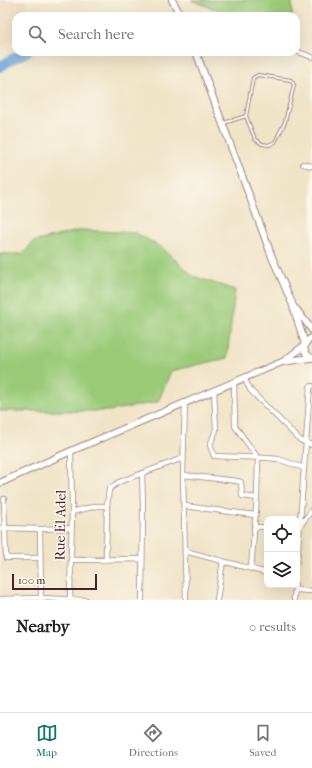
<!DOCTYPE html>
<html lang="en">
<head>
<meta charset="utf-8">
<style>
  body { margin:0; font-family:"IM FELL French Canon",serif; background:#f2f2f2; color:#222 }
  .controls { position:absolute; right:12px; bottom:12px; display:grid; overflow:hidden; border-radius:8px; box-shadow:0 4px 16px #0002 }
  .controls button { width:36px; height:36px; display:grid; place-items:center; padding:0; border:0; border-bottom:1px solid #e0e0e0; background:#fff; color:#222; font:20px sans-serif }
  .scale { position:absolute; left:12px; bottom:10px; width:85px; box-sizing:border-box; padding-left:4px; border:2px solid #4a1f2b; border-top:0; font-size:11px; line-height:14px; white-space:nowrap; color:#4a1f2b; -webkit-text-stroke:3px #fbf7ec; paint-order:stroke }
  .list { margin:0; padding:0; list-style:none }
  h2 { display:flex; justify-content:space-between; align-items:center; height:52px; margin:0; padding:0 16px; font-size:17px }
  h2 small { font-size:13px; font-weight:400; color:#767676 }
  .icon { flex:none; width:22px; height:22px; fill:none; stroke:currentColor; stroke-width:2; stroke-linecap:round; stroke-linejoin:round }
  .map { position:relative; flex:none; width:312px; height:600px; overflow:hidden }
  .search { position:absolute; background:#fff; box-shadow:0 4px 16px #0002; left:12px; right:12px; top:12px; height:44px; display:flex; align-items:center; gap:10px; box-sizing:border-box; padding:0 14px; border-radius:12px; color:#767676; font-size:15px }
  .sheet { height:112px; background:#fff }
  nav { display:flex; justify-content:space-around; align-items:center; box-sizing:border-box; height:56px; border-top:1px solid #e0e0e0; background:#fff; font-size:11px; color:#767676 }
  nav a { display:grid; justify-items:center; gap:2px }
  nav .on { color:#0f766e }
  .map>svg:first-child { display:block }
</style>
</head>
<body>
<div class="map">
<svg width="312" height="600" viewBox="0 0 312 600">
  <rect width="100%" height="100%" fill="#fbf7ec"/>
  <filter id="ink" filterUnits="userSpaceOnUse"><feTurbulence type="fractalNoise" baseFrequency=".025" numOctaves="2"/><feDisplacementMap in="SourceGraphic" scale="8" xChannelSelector="R" yChannelSelector="G"/><feConvolveMatrix kernelMatrix="1 2 1 2 8 2 1 2 1" color-interpolation-filters="sRGB"/></filter>
  <filter id="wash" filterUnits="userSpaceOnUse"><feTurbulence type="fractalNoise" baseFrequency=".012" numOctaves="4" result="noise"/><feDisplacementMap in="SourceGraphic" scale="16" xChannelSelector="R" yChannelSelector="G"/><feGaussianBlur stdDeviation="0.9" result="paint"/><feColorMatrix in="noise" values="0 0 0 0 0 0 0 0 0 0 0 0 0 0 0 0 0 1.4 0 .05"/><feComposite in="paint" operator="in"/></filter>
  <g filter="url(#wash)">
    <rect width="100%" height="100%" fill="#f0e4c7"/>
    <path fill="#edd7ba" d="M 0,0 L 25,0 L 33,16 L 16,16 L 16,39 L 0,47 Z"/>
    <path fill="#9aca78" stroke="#727452" d="M 191,0 L 292,0 L 292,16 L 233,16 Z
      M 81,230 L 136,233 L 164,249 L 193,276 L 235,290 L 227,358 L 171,371 L 158,402 L 108,411 L 0,411 L 0,254 L 23,254 L 33,242 Z"/>
    <g fill="none" stroke-linecap="round" stroke-linejoin="round">
      <path stroke="#68a1d7" stroke-width="10" d="M 0,67 L 12,59 L 27,52"/>
    </g>
  </g>
  <g filter="url(#ink)">
    <g fill="none" stroke-linecap="round" stroke-linejoin="round">
      <g stroke="#9d8279" stroke-width="4">
        <path id="lane" d="M 258,75 L 291,80 L 294,85 L 285,122 L 275,142 L 269,145 L 262,144 L 255,139 L 246,116 L 253,78 Z
          M 224,123 L 246,116"/>
      </g>
      <g stroke="#9d8279" stroke-width="6">
        <path id="street" d="M 296,51 L 312,57
          M 303,164 L 312,166
          M 244,378 L 251,391 L 300,440 L 312,445
          M 234,382 L 235,426 L 258,458 L 257,498 L 251,568
          M 214,390 L 216,430 L 210,445 L 214,456 L 268,458 L 278,459 L 304,468
          M 185,403 L 183,475 L 186,600
          M 183,475 L 237,481 L 241,482 L 242,496 L 257,498
          M 4,499 L 6,558 L 40,558
          M 184,506 L 255,515
          M 72,512 L 96,506 L 107,506
          M 297,526 L 300,526 L 312,510
          M 254,527 L 267,527
          M 0,528 L 40,529
          M 185,551 L 267,573
          M 71,560 L 142,559
          M 106,560 L 107,506 L 109,489 L 119,482 L 183,458
          M 297,563 L 310,387 L 312,386
          M 295,590 L 312,591
          M 41,598 L 40,529 L 71,528
          M 0,599 L 41,598 L 86,600
          M 70,599 L 72,512 L 71,451
          M 142,600 L 143,506 L 142,473
          M 217,600 L 223,561
          M 294,600 L 295,585"/>
      </g>
      <g stroke="#9d8279" stroke-width="8">
        <path id="secondary" d="M 172,0 L 181,16
          M 196,52 L 272,257 L 292,303 L 305,344
          M 296,309 L 312,330
          M 312,338 C 302,342 302,353 312,358
          M 284,361 L 305,345
          M 0,483 L 71,451 L 282,362 L 310,358"/>
      </g>
      <use href="#lane" stroke="#fff" stroke-width="2"/>
      <use href="#street" stroke="#fff" stroke-width="4.5"/>
      <use href="#secondary" stroke="#fff" stroke-width="6"/>
    </g>
  </g>
  <g text-anchor="middle" stroke-width="3" stroke-linejoin="round" paint-order="stroke">
    <g font-size="14" fill="#4a1f2b" stroke="#fbf7ec">
      <text transform="translate(60 525) rotate(-89)" y="5">Rue El Adel</text>
    </g>
  </g>
</svg>
<div class="controls">
<button><svg class="icon" aria-label="locate" viewBox="0 0 24 24"><circle cx="12" cy="12" r="6"/><path d="M12 2v4M12 18v4M2 12h4M18 12h4"/></svg></button>
<button><svg class="icon" aria-label="layers" viewBox="0 0 24 24"><path d="M12 4l9 5-9 5-9-5zM3 14l9 5 9-5"/></svg></button>
</div>
<div class="scale">100 m</div>
<div class="search"><svg class="icon" aria-label="search" viewBox="0 0 24 24"><circle cx="10" cy="10" r="6"/><path d="M15 15l6 6"/></svg>Search here</div>
</div>
<section class="sheet">
<h2>Nearby<small>0 results</small></h2>
<ul class="list">
</ul>
</section>
<nav>
<a class="on"><svg class="icon" aria-label="map" viewBox="0 0 24 24"><path d="M3 6l6-2 6 2 6-2v14l-6 2-6-2-6 2zM9 4v14M15 6v14"/></svg>Map</a>
<a><svg class="icon" aria-label="directions" viewBox="0 0 24 24"><path d="M12 3l9 9-9 9-9-9zM9 14v-3h6M13 9l2 2-2 2"/></svg>Directions</a>
<a><svg class="icon" aria-label="saved" viewBox="0 0 24 24"><path d="M7 4h10v16l-5-4-5 4z"/></svg>Saved</a>
</nav>
</body>
</html>
